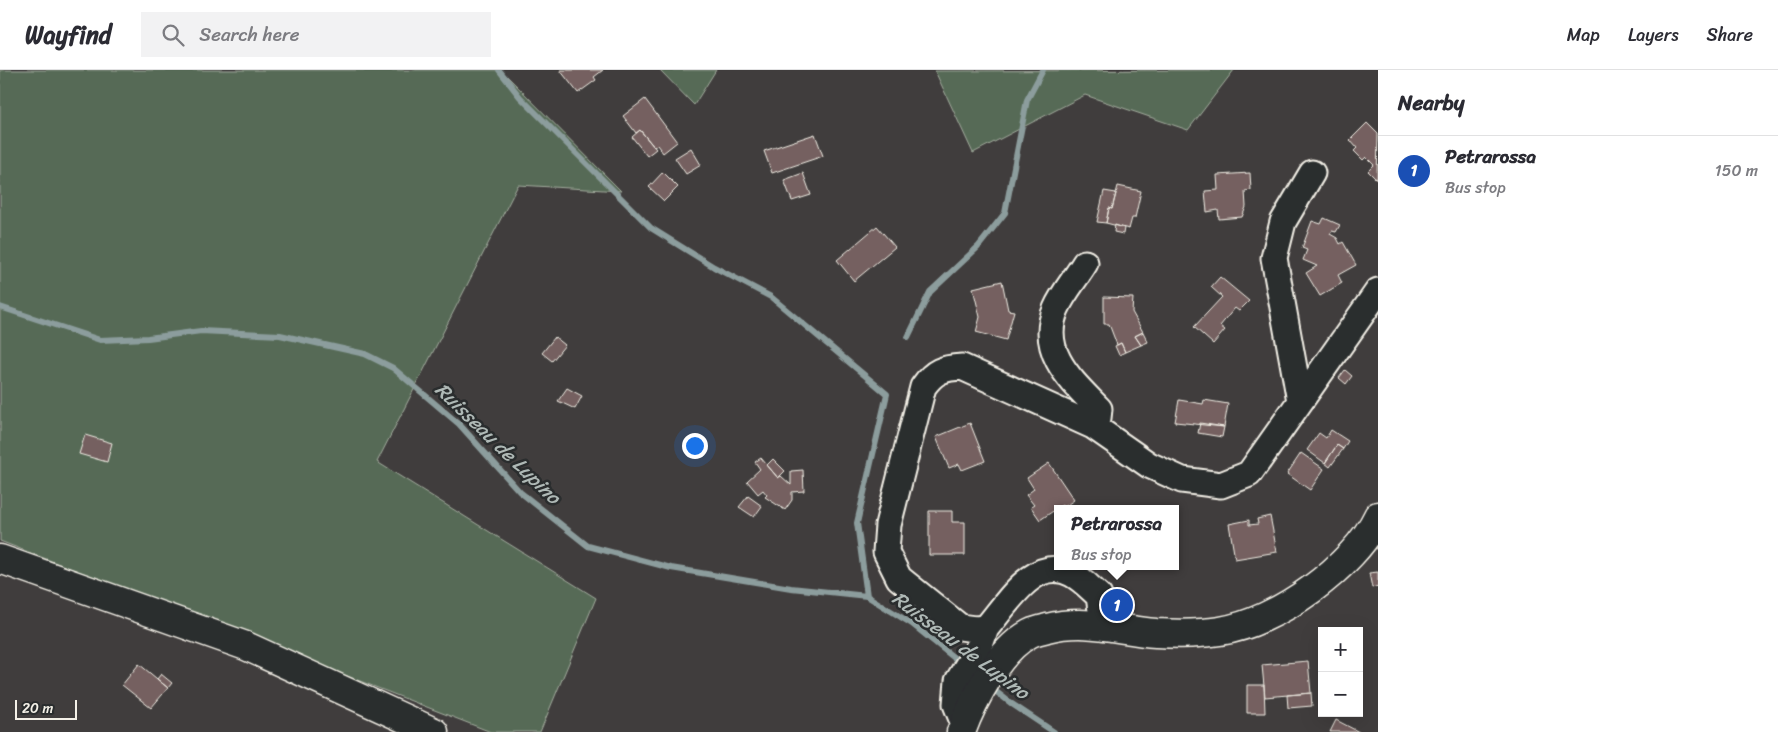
<!DOCTYPE html>
<html lang="en">
<head>
<meta charset="utf-8">
<style>
  body { margin:0; font-family:Sriracha,sans-serif; background:#f2f2f3; color:#2b2b33 }
  .controls { position:absolute; right:15px; bottom:15px; display:grid; overflow:hidden; border-radius:0px; box-shadow:0 5px 20px #0002 }
  .controls button { width:45px; height:45px; display:grid; place-items:center; padding:0; border:0; border-bottom:1px solid #e1e1e2; background:#fff; color:#2b2b33; font:25px sans-serif }
  .scale { position:absolute; left:15px; bottom:12px; width:62px; box-sizing:border-box; padding-left:5px; border:2px solid #f4f1e8; border-top:0; font-size:14px; line-height:18px; white-space:nowrap; color:#f4f1e8; -webkit-text-stroke:4px #2a2d2e; paint-order:stroke }
  .you { position:absolute; left:694px; top:375px; width:18px; height:18px; margin:-12px; border:4px solid #fff; border-radius:50%; background:#1a73e8; box-shadow:0 0 0 8px #1a73e833 }
  .badge { display:grid; place-items:center; width:32px; height:32px; border-radius:50%; background:#0b8043; color:#fff; font-size:16px; font-weight:700 }
  .pin { position:absolute; translate:-50% -50%; border:2px solid #fff; box-shadow:0 1px 5px #0006 }
  .popup { position:absolute; left:1054px; top:435px; width:125px; height:65px; box-sizing:border-box; display:grid; place-content:center; border-radius:0px; background:#fff; filter:drop-shadow(0 1px 4px #0005); font-size:16px; white-space:nowrap; color:#7c7c81 }
  .popup b { font-size:19px; color:#2b2b33 }
  .popup::after { content:''; position:absolute; left:50%; top:100%; margin-left:-10px; border:10px solid transparent; border-top-color:#fff }
  .list { margin:0; padding:0; list-style:none }
  h2 { display:flex; justify-content:space-between; align-items:center; height:65px; margin:0; padding:0 20px; font-size:21px }
  h2 small { font-size:16px; font-weight:400; color:#7c7c81 }
  .list li { display:grid; grid-template-columns:32px 1fr auto; gap:15px; align-items:center; box-sizing:border-box; height:70px; padding:0 20px; border-top:1px solid #e1e1e2 }
  .list b { display:block; font-size:19px; white-space:nowrap }
  .list p { margin:0; font-size:16px; white-space:nowrap; color:#7c7c81 }
  .list em { font-size:16px; font-style:normal; color:#7c7c81 }
  .icon { flex:none; width:28px; height:28px; fill:none; stroke:currentColor; stroke-width:2; stroke-linecap:round; stroke-linejoin:round }
  .map { position:relative; flex:none; width:1378px; height:662px; overflow:hidden }
  header { display:flex; align-items:center; gap:30px; box-sizing:border-box; height:70px; padding:0 25px; background:#fff; border-bottom:1px solid #e1e1e2 }
  header strong { font-size:24px }
  nav { display:flex; gap:28px; margin-inline-start:auto; font-size:18px }
  .search { width:350px; height:45px; background:#f2f2f3; display:flex; align-items:center; gap:12px; box-sizing:border-box; padding:0 18px; border-radius:0px; color:#7c7c81; font-size:19px }
  main { display:flex }
  aside { flex:1; background:#fff }
  .map>svg:first-child { display:block }
</style>
</head>
<body>
<header>
<strong>Wayfind</strong>
<div class="search"><svg class="icon" aria-label="search" viewBox="0 0 24 24"><circle cx="10" cy="10" r="6"/><path d="M15 15l6 6"/></svg>Search here</div>
<nav><a>Map</a><a>Layers</a><a>Share</a></nav>
</header>
<main>
<div class="map">
<svg width="1378" height="662" viewBox="0 0 1378 662">
  <rect width="100%" height="100%" fill="#403d3d"/>
  <filter id="ink" filterUnits="userSpaceOnUse"><feTurbulence type="fractalNoise" baseFrequency=".02" numOctaves="2"/><feDisplacementMap in="SourceGraphic" scale="10" xChannelSelector="R" yChannelSelector="G"/><feConvolveMatrix kernelMatrix="1 2 1 2 8 2 1 2 1" color-interpolation-filters="sRGB"/></filter>
  <g filter="url(#ink)">
    <path fill="#566b57" stroke="#a5aea0" d="M 0,0 L 501,0 L 621,121 L 518,115 L 377,392 L 596,528 L 540,662 L 491,662 L 0,471 Z
      M 660,0 L 716,0 L 694,35 Z
      M 1234,0 L 1188,60 L 1085,25 L 973,83 L 935,1 Z"/>
    <g fill="none" stroke-linecap="round" stroke-linejoin="round">
      <path stroke="#8c9d9d" stroke-width="6" d="M 499,0 L 520,27 L 651,158 L 714,197 L 771,227 L 887,324 L 857,453 L 867,526
        M 0,237 L 100,270 L 148,268 L 201,261 L 280,265 L 365,284 L 393,298 L 459,354 L 520,422 L 588,476 L 671,498 L 791,518 L 867,526 L 912,554 L 963,595
        M 908,267 L 930,222 L 978,177 L 1005,143 L 1027,30 L 1043,0
        M 990,617 L 1012,634 L 1054,662"/>
    </g>
    <path fill="#746160" stroke="#f4f1e8" d="M 560,0 L 603,0 L 594,7 L 596,10 L 578,23 Z
      M 645,29 L 677,72 L 663,83 L 657,75 L 654,77 L 640,60 L 636,63 L 623,46 Z
      M 1367,53 L 1378,64 L 1377,110 L 1368,101 L 1374,95 L 1366,87 L 1363,90 L 1354,81 L 1357,78 L 1350,70 Z
      M 640,60 L 656,79 L 647,86 L 632,67 Z
      M 815,64 L 823,86 L 772,103 L 764,81 Z
      M 691,78 L 701,95 L 686,104 L 675,88 Z
      M 663,102 L 678,117 L 664,131 L 649,117 Z
      M 803,103 L 811,125 L 792,131 L 784,110 Z
      M 1250,103 L 1251,120 L 1245,121 L 1246,137 L 1242,147 L 1219,149 L 1218,140 L 1207,142 L 1205,121 L 1218,120 L 1217,105 Z
      M 1118,116 L 1141,121 L 1135,148 L 1132,148 L 1129,159 L 1106,153 L 1109,138 L 1112,139 Z
      M 1104,121 L 1116,123 L 1112,139 L 1109,138 L 1106,153 L 1097,152 Z
      M 1324,148 L 1340,155 L 1336,162 L 1332,161 L 1330,164 L 1337,168 L 1340,174 L 1343,172 L 1356,195 L 1338,205 L 1342,213 L 1320,226 L 1306,203 L 1317,196 L 1303,190 L 1307,180 L 1302,178 L 1312,151 L 1321,154 Z
      M 1115,155 L 1124,158 L 1123,164 L 1114,162 Z
      M 877,156 L 895,177 L 854,211 L 837,190 Z
      M 1220,207 L 1249,231 L 1239,241 L 1235,238 L 1229,245 L 1220,256 L 1225,260 L 1213,274 L 1194,257 L 1222,227 L 1211,217 Z
      M 1002,211 L 1008,240 L 1014,241 L 1006,270 L 976,262 L 980,247 L 973,218 Z
      M 1104,227 L 1133,228 L 1132,242 L 1143,262 L 1135,266 L 1141,275 L 1125,282 L 1121,273 L 1117,275 L 1109,254 L 1104,254 Z
      M 1143,262 L 1148,272 L 1141,275 L 1135,266 Z
      M 555,267 L 565,275 L 552,291 L 542,283 Z
      M 1121,273 L 1125,282 L 1119,285 L 1115,276 Z
      M 1345,300 L 1352,306 L 1346,314 L 1339,308 Z
      M 567,318 L 582,326 L 575,339 L 558,331 Z
      M 1179,330 L 1203,334 L 1204,330 L 1228,334 L 1224,357 L 1175,352 Z
      M 970,353 L 985,391 L 962,400 L 959,394 L 949,398 L 936,367 Z
      M 1200,353 L 1224,357 L 1222,367 L 1198,363 Z
      M 1331,360 L 1348,371 L 1343,379 L 1337,375 L 1325,393 L 1307,380 L 1319,363 L 1326,368 Z
      M 85,365 L 112,373 L 107,392 L 79,384 Z
      M 1337,375 L 1343,379 L 1330,397 L 1325,393 Z
      M 1301,383 L 1324,399 L 1310,420 L 1287,404 Z
      M 761,388 L 778,408 L 781,406 L 791,415 L 791,401 L 803,400 L 804,421 L 792,422 L 792,430 L 785,440 L 765,427 L 767,425 L 763,420 L 758,424 L 747,411 L 760,399 L 755,392 Z
      M 773,389 L 785,401 L 778,408 L 767,395 Z
      M 1049,393 L 1074,430 L 1064,437 L 1062,435 L 1040,450 L 1031,437 L 1034,435 L 1026,425 L 1034,419 L 1027,408 Z
      M 748,426 L 762,436 L 754,447 L 739,437 Z
      M 929,441 L 952,441 L 952,452 L 965,452 L 965,485 L 929,485 Z
      M 1270,446 L 1277,482 L 1235,489 L 1229,454 L 1249,450 L 1249,455 L 1258,454 L 1257,449 Z
      M 1378,502 L 1378,516 L 1372,518 L 1369,503 Z
      M 1308,591 L 1311,623 L 1265,627 L 1262,595 Z
      M 139,594 L 168,618 L 151,638 L 122,615 Z
      M 161,604 L 172,613 L 168,618 L 157,609 Z
      M 1247,615 L 1264,615 L 1265,643 L 1247,643 Z
      M 1311,623 L 1312,636 L 1288,638 L 1287,625 Z
      M 1336,650 L 1359,662 L 1330,662 Z"/>
    <g fill="none" stroke-linecap="round" stroke-linejoin="round">
      <g stroke="#f4f1e8" stroke-width="29">
        <path id="minor" d="M 1085,193 C 1076,208 1063,223 1056,239 C 1038,282 1072,311 1099,339 L 1098,348 L 1093,356
          M 1300,331 L 1274,188 L 1283,152 L 1312,103
          M 1103,554 L 1099,526 C 1091,519 1082,509 1072,504 C 1035,484 1007,534 986,558 L 975,559 L 960,557 L 899,508 L 886,482 L 888,455 L 923,317 C 934,301 943,298 962,297 L 1093,356 L 1149,395 L 1182,410 L 1221,415 L 1249,404 L 1378,221
          M 964,654 L 956,634 L 958,611 L 980,575 L 986,558"/>
      </g>
      <g stroke="#f4f1e8" stroke-width="31">
        <path id="tertiary" d="M 961,662 C 973,630 998,581 1029,564 C 1034,561 1041,560 1047,558 C 1086,548 1117,560 1156,563 C 1176,564 1201,564 1220,561 C 1276,553 1354,497 1378,446"/>
      </g>
      <g stroke="#f4f1e8" stroke-width="31">
        <path id="secondary" d="M 0,489 L 246,576 L 434,662"/>
      </g>
      <use href="#minor" stroke="#2a2d2e" stroke-width="25"/>
      <use href="#tertiary" stroke="#2a2d2e" stroke-width="28"/>
      <use href="#secondary" stroke="#2a2d2e" stroke-width="28"/>
    </g>
  </g>
  <g text-anchor="middle" stroke-width="5" stroke-linejoin="round" paint-order="stroke">
    <g font-size="20" font-style="italic" fill="#afb9b6" stroke="#2a2d2e">
      <text transform="translate(498 373) rotate(44)" y="7">Ruisseau de Lupino</text>
      <text transform="translate(961 575) rotate(37)" y="7">Ruisseau de Lupino</text>
    </g>
  </g>
</svg>
<div class="controls">
<button>+</button>
<button>−</button>
</div>
<div class="scale">20 m</div>
<div class="you"></div>
<div class="pin badge" style="left:1117px;top:535px;background:#1a4fb4">1</div>
<div class="popup"><b>Petrarossa</b>Bus stop</div>
</div>
<aside>
<h2>Nearby<small></small></h2>
<ul class="list">
<li><span class="badge" style="background:#1a4fb4">1</span><div><b>Petrarossa</b><p>Bus stop</p></div><em>150 m</em></li>
</ul>
</aside>
</main>
</body>
</html>
